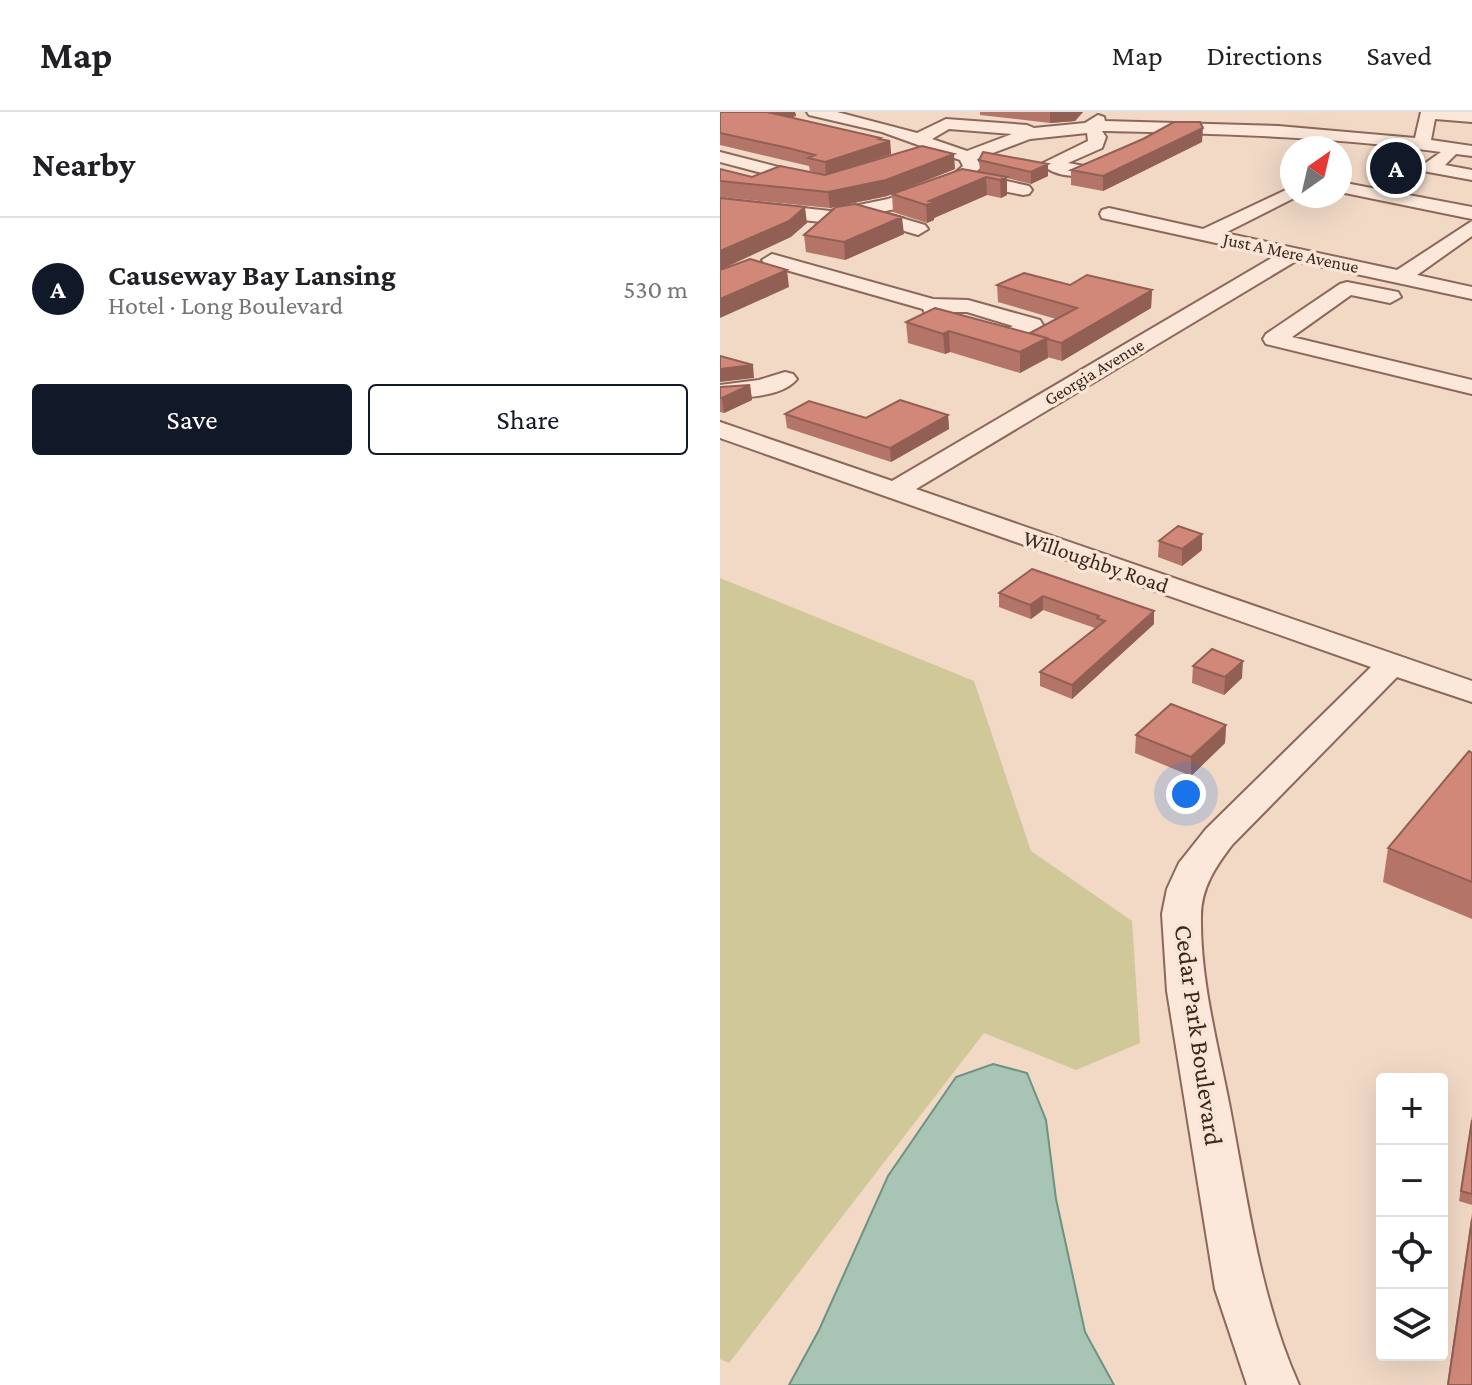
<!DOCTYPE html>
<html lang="en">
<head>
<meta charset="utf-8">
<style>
  body { margin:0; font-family:"Crimson Pro",serif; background:#f2f2f2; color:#202124 }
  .controls { position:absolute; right:24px; bottom:24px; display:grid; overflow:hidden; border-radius:8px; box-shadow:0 8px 32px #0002 }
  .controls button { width:72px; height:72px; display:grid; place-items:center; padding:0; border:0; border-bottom:2px solid #e0e0e0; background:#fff; color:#202124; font:40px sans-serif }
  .compass { position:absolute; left:560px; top:24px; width:72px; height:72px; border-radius:50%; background:#fff; box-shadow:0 8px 32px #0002; rotate:34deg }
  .you { position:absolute; left:466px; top:682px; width:28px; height:28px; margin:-20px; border:6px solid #fff; border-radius:50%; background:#1a73e8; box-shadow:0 0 0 12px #1a73e833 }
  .badge { display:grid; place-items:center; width:52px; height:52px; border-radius:50%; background:#111827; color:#fff; font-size:26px; font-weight:700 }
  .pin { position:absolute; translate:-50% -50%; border:4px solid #fff; box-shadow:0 2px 8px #0006 }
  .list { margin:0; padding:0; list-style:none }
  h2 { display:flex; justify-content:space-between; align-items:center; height:104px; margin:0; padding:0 32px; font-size:34px }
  h2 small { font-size:26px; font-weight:400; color:#757577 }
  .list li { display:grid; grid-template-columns:52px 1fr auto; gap:24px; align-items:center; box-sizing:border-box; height:144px; padding:0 32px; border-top:2px solid #e0e0e0 }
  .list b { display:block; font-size:30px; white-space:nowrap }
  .list p { margin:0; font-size:26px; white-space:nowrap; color:#757577 }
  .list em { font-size:26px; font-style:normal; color:#757577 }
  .actions { display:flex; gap:16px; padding:24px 32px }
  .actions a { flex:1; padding:18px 0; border:2px solid #111827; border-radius:8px; text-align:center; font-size:28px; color:#111827 }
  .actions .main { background:#111827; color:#fff }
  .icon { flex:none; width:44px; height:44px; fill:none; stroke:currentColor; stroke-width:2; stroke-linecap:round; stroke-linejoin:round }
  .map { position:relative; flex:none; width:752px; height:1273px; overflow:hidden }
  header { display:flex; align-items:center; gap:48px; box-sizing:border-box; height:112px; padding:0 40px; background:#fff; border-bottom:2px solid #e0e0e0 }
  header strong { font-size:38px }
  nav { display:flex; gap:44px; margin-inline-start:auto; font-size:28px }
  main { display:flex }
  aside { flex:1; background:#fff }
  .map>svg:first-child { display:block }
</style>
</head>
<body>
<header>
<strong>Map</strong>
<nav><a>Map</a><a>Directions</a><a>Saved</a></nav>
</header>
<main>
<aside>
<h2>Nearby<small></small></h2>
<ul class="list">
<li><span class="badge">A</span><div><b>Causeway Bay Lansing</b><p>Hotel · Long Boulevard</p></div><em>530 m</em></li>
</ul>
<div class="actions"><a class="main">Save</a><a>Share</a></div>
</aside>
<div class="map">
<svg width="752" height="1273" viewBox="0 0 752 1273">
  <rect width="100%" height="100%" fill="#f1d9c6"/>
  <path fill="#d0c898" d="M 0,466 L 254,569 L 311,739 L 412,809 L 420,931 L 356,958 L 264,921 L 9,1251 L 0,1247 Z"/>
  <path fill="#a7c4b4" stroke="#6d9380" stroke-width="2" d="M 273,952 L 307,961 L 326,1008 L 336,1087 L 365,1220 L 394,1273 L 69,1273 L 99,1218 L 168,1064 L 236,965 Z"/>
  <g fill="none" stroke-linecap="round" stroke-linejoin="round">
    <g stroke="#8d685a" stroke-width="4">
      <path id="minor" d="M 87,0 L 117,0 L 197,21 L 226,7 L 307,13 L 314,16 L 365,11 L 378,3 L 384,5 L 385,9 L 558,14 L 695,26 L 701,0 L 752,0 L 752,10 L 715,7 L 711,28 L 752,34 L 752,44 L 736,42 L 725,53 L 752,58 L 752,68 L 703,59 L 700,55 L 721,40 C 610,24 499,22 387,19 L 382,19 L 386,25 L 382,36 L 348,51 L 364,54 L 393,42 L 402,47 C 383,66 342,71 321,52 L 368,29 L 367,21 L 310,27 L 257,47 L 261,55 L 254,62 L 309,74 L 312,78 L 309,82 L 303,83 L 243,71 L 180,96 L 161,100 L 205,113 L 208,117 L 198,123 L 137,105 L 110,111 L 0,99 L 0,87 L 110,99 L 168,87 L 235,61 L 243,54 L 240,48 L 162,20 L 89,3 ZM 229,17 L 292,22 L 247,39 L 212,27 Z
        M 0,40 L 101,66 L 104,70 L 95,75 L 0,50 Z
        M 620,70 L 752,95 L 752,107 L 620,80 Z
        M 572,75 L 572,84 L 578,84 L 505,121 L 677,158 L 752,109 L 752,124 L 697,163 L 752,175 L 752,187 L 576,149 L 196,377 L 752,569 L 752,590 L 677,565 L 512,733 C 496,754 481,776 481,804 C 480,868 498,933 510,996 C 528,1090 540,1186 579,1273 L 527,1273 L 495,1177 L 447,879 L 442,802 L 447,777 L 459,751 L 486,717 L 651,555 L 0,326 L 0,310 L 172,369 L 555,144 L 382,106 L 380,102 L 382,98 L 389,96 L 483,117 Z
        M 52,142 L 213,187 L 248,188 L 320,208 L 323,213 L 298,230 L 275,231 L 224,217 L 209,209 L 203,197 L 45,152 L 42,148 ZM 226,200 L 247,200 L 293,214 C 275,224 243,209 226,200 Z
        M 627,170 L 678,180 L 681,185 L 670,191 L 631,183 L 572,225 L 752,268 L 752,282 L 546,232 L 543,227 L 546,222 L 620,172 Z
        M 65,260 L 73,262 L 77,267 C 62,286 22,285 0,287 L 0,273 L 39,268 Z"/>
    </g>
    <use href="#minor" fill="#fbe8da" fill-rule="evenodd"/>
  </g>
  <path fill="#b47568" d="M 0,0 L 75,0 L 76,4 L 70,5 L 170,29 L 171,42 L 106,63 L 90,59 L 89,54 L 0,33 Z
    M 260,0 L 363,0 L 355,9 L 330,11 L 260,3 Z
    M 482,30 L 383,79 L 351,73 L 351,58 Z
    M 259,48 L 328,52 L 328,64 L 311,72 L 287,66 L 287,83 L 281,86 L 267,83 L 214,106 L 214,108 L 207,111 L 173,100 L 172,82 L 260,60 Z
    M 0,57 L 32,65 L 105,63 L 235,57 L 167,84 L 110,96 L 0,85 Z
    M 184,122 L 125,148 L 86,140 L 84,123 Z
    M 277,173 L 350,173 L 432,178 L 431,196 L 342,249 L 327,245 L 300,261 L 230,240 L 225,242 L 188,231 L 186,210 L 310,221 L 336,207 L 278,190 Z
    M 30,273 L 32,288 L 4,301 L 0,300 L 0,275 Z
    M 65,302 L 146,306 L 228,303 L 229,317 L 171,350 L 67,316 Z
    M 439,429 L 482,438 L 462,454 L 438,445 Z
    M 312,457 L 434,499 L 434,512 L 352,587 L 320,574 L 320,560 L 375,516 L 323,498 L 311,507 L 279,495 L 279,481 Z
    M 473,554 L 522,566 L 504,583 L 472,571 Z
    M 506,613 L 505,631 L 471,664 L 415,641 L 416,623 Z
    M 752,641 L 752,807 L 663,770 L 668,736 Z
    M 752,1004 L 752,1093 L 739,1089 Z
    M 752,1101 L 752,1273 L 727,1273 Z"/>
  <path fill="#925f55" d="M 47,0 L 75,0 L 76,4 L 49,13 Z
    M 330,0 L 363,0 L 355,9 L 330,11 Z
    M 483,16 L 482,30 L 383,79 L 383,64 Z
    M 170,29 L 171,42 L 106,63 L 105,50 Z
    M 234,42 L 235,57 L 167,84 L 110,96 L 108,80 Z
    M 328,52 L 328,64 L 311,72 L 311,60 Z
    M 266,65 L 267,83 L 214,106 L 214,108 L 207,111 L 206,93 L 209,89 Z
    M 287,65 L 287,83 L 281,86 L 280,68 Z
    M 85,95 L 87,111 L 71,125 L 0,158 L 0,139 Z
    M 182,105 L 184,122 L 125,148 L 124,130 Z
    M 67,158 L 69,175 L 0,206 L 0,187 Z
    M 432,178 L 431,196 L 342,249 L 341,231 Z
    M 229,219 L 230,240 L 225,242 L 223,222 Z
    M 327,226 L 328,246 L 300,261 L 300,240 Z
    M 33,253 L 34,266 L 0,270 L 0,257 Z
    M 30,273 L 32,288 L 4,301 L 2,286 Z
    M 228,303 L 229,317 L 171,350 L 170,336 Z
    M 482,422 L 482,438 L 462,454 L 462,437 Z
    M 323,484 L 323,498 L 311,507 L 310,493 Z
    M 434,499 L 434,512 L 352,587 L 352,573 Z
    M 523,549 L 522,566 L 504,583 L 505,565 Z
    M 506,613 L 505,631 L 471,664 L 471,645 Z"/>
  <path fill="#d18879" stroke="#925f55" stroke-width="2" d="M 0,0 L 48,0 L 47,0 L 161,26 L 159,27 L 170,29 L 105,50 L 88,46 L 95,43 L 68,36 L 0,21 Z
    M 454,10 L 480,10 L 483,16 L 383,64 L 351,58 L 423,27 Z
    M 202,34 L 234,42 L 166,68 L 108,80 L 0,69 L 0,57 L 32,65 L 60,54 L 105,63 Z
    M 263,40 L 328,52 L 311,60 L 259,48 Z
    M 242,57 L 287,65 L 280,68 L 266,65 L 209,89 L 213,90 L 206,93 L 172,82 Z
    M 0,86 L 85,95 L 69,109 L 0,139 Z
    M 135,92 L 182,105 L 124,130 L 84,123 L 116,95 Z
    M 30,147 L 67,158 L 0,187 L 0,158 Z
    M 304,161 L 350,173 L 367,163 L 432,178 L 341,231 L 327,227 L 327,226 L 310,221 L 357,196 L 277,173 Z
    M 215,196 L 327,226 L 300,240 L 229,219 L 223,222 L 186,210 Z
    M 0,244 L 33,253 L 0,257 Z
    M 30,273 L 2,286 L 0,286 L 0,275 Z
    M 180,288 L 228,303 L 170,336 L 65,302 L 89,289 L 146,306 Z
    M 458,414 L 482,422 L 462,437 L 439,429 Z
    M 312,457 L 434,499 L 352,573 L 320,560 L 385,509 L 377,506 L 379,504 L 323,484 L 310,493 L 279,481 Z
    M 492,537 L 523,549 L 505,565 L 473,554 Z
    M 451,592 L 506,613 L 471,645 L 416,623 Z
    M 749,639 L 752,641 L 752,770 L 668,736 Z
    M 752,1008 L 752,1082 L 741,1079 Z
    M 752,1107 L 752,1273 L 728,1273 Z"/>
  <g text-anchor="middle" stroke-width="7" stroke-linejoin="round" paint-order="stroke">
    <g font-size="18" fill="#3d261f" stroke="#f8e5d6">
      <text transform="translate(571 141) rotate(12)" y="6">Just A Mere Avenue</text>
      <text transform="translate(374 260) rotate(-31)" y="6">Georgia Avenue</text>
    </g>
    <g font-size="22" fill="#3d261f" stroke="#f8e5d6">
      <text transform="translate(376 449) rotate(19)" y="8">Willoughby Road</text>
    </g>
    <g font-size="26" fill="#3d261f" stroke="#f8e5d6">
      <text transform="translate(479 923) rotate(82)" y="9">Cedar Park Boulevard</text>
    </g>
  </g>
</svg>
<div class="controls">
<button>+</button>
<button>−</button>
<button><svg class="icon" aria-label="locate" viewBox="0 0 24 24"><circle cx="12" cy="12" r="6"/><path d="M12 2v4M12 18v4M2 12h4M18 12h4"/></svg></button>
<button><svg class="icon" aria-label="layers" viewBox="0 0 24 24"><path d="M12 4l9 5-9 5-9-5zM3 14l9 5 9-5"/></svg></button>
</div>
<svg class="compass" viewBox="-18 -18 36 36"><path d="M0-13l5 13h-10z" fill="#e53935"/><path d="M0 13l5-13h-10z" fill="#757577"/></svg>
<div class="you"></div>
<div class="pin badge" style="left:676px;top:56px">A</div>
</div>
</main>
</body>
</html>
